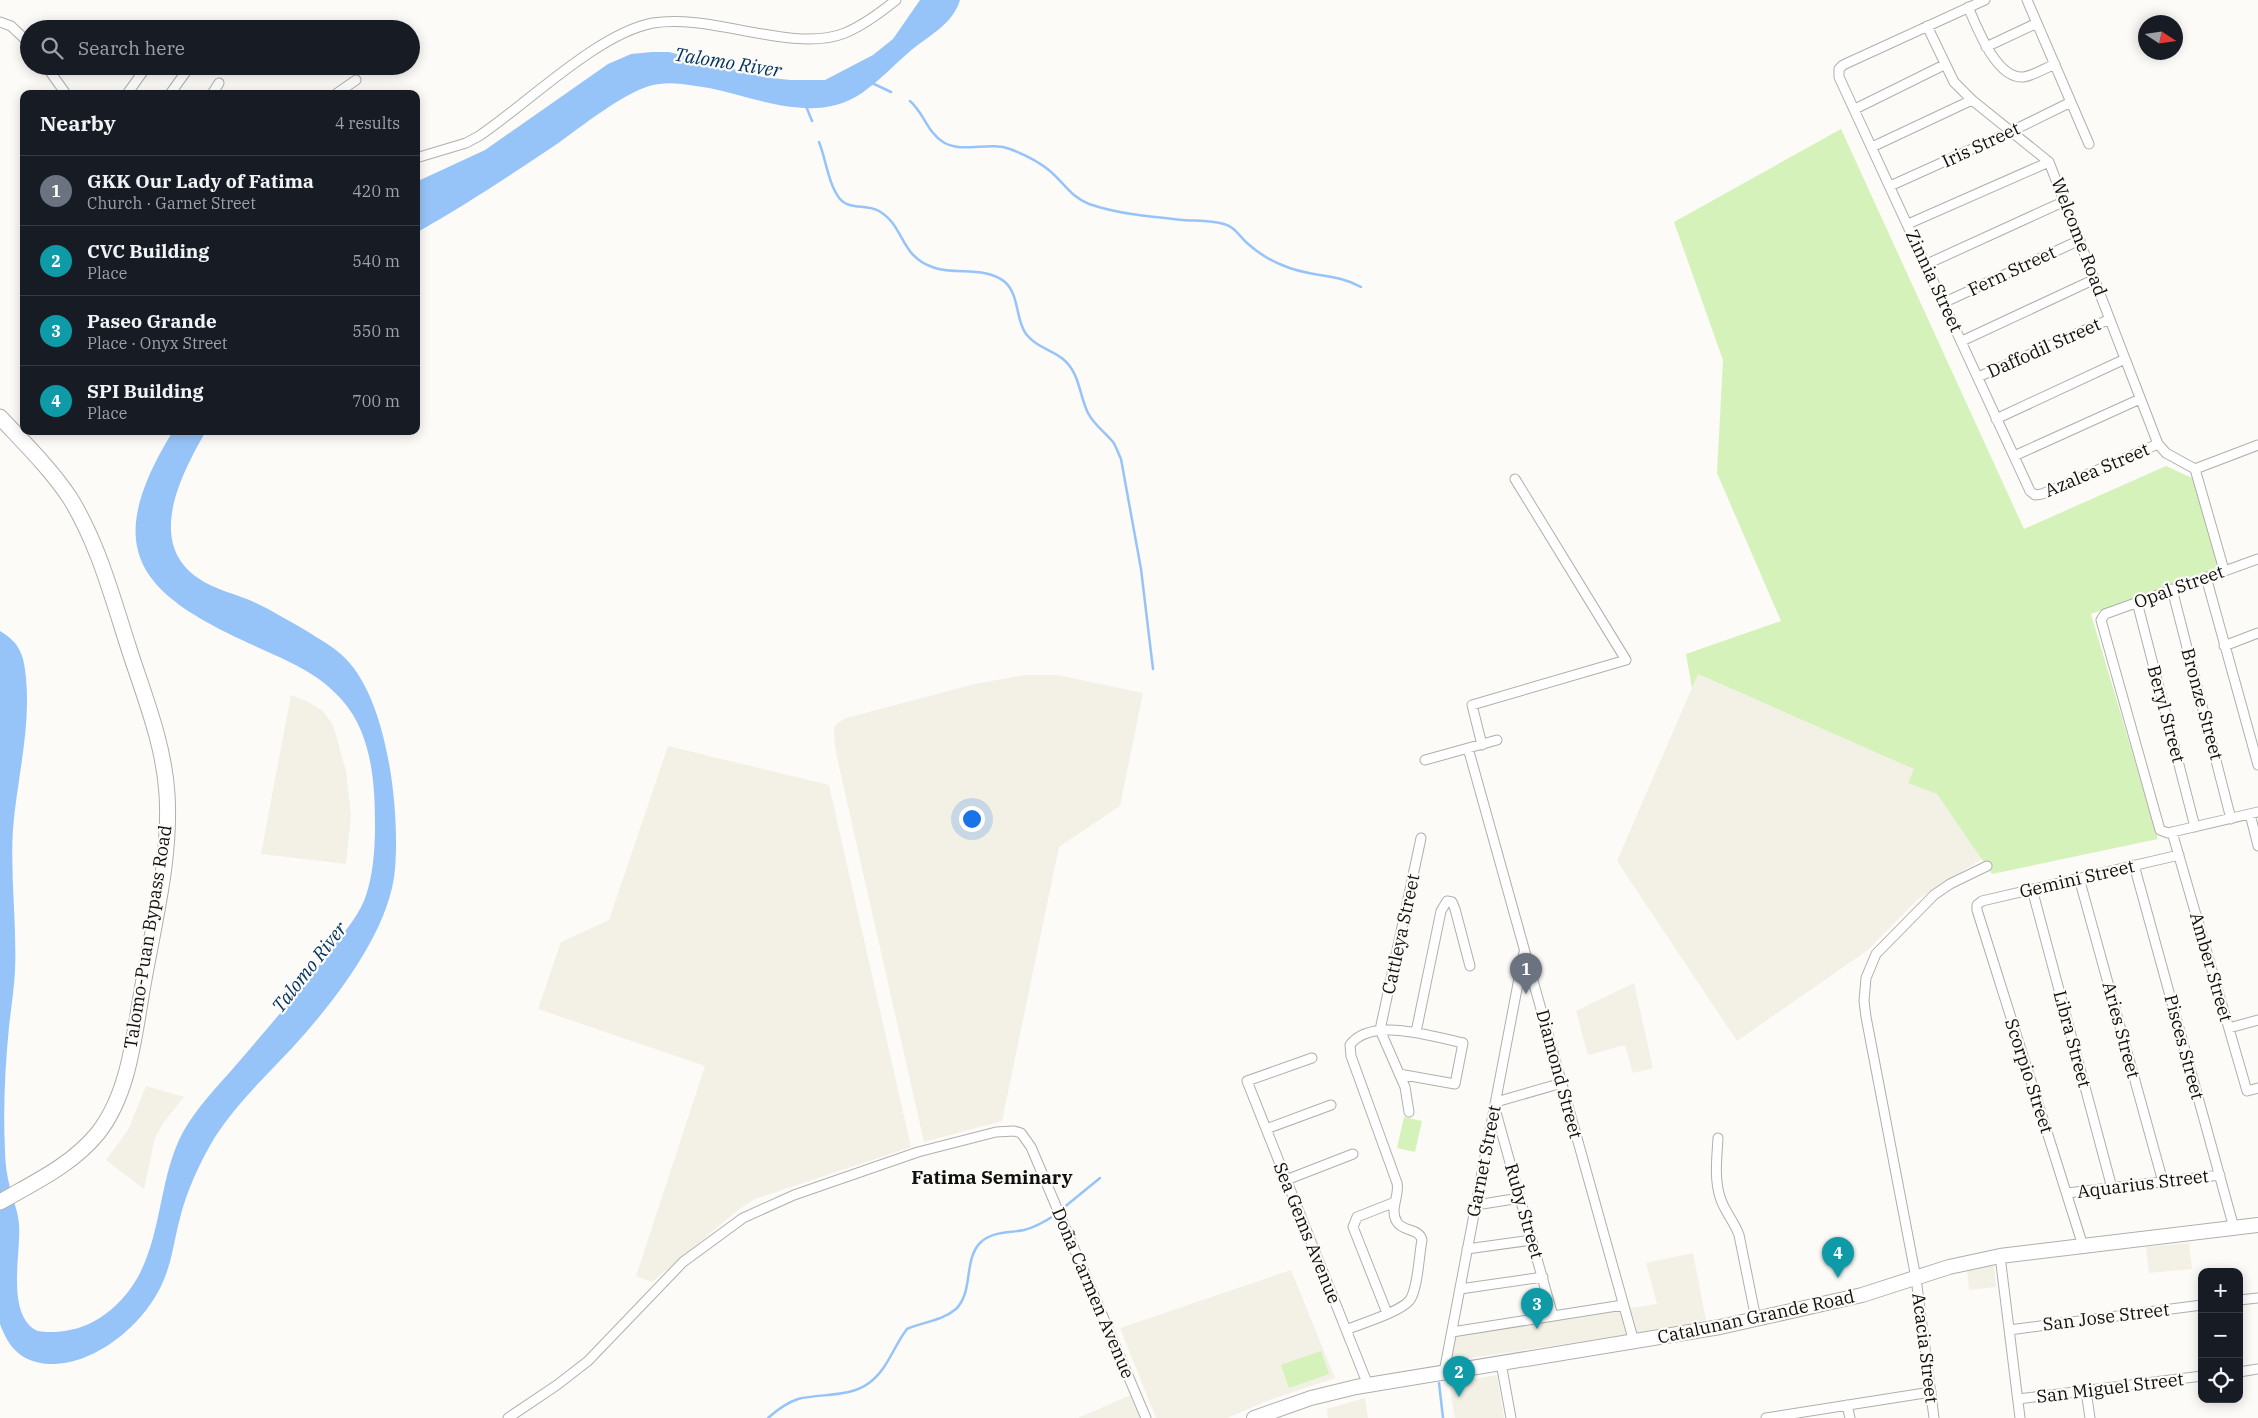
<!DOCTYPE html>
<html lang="en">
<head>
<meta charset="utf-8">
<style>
  body { margin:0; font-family:"IBM Plex Serif",serif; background:#242831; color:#f1f3f6 }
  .controls { position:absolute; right:15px; bottom:15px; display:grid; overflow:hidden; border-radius:10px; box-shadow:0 2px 12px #0003 }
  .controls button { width:45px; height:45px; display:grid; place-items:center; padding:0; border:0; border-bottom:1px solid #363941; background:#171b24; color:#f1f3f6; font:25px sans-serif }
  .compass { position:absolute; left:2138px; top:15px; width:45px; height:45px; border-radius:50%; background:#171b24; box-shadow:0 2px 12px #0003; rotate:102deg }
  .you { position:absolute; left:971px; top:818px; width:18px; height:18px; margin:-12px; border:4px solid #fff; border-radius:50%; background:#1a73e8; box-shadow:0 0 0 8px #1a73e833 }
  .badge { display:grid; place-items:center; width:32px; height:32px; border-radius:50%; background:#1a73e8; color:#fff; font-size:16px; font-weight:700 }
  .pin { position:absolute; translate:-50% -41px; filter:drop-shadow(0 1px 2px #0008) }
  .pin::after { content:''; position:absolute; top:26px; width:18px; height:15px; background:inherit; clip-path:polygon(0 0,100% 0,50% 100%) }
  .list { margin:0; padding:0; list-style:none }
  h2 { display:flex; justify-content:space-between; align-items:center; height:65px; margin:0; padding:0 20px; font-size:21px }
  h2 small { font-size:16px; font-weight:400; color:#9ea1a6 }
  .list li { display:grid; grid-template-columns:32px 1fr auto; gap:15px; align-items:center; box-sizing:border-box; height:70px; padding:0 20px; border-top:1px solid #363941 }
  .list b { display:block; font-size:19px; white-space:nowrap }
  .list p { margin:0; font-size:16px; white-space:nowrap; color:#9ea1a6 }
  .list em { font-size:16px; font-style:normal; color:#9ea1a6 }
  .icon { flex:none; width:28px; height:28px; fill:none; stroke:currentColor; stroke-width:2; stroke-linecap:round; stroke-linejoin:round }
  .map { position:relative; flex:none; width:2258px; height:1418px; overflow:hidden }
  .search { position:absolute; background:#171b24; box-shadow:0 2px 12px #0003; left:20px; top:20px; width:400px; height:55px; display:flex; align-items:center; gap:12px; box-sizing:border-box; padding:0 18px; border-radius:28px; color:#9ea1a6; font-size:19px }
  .panel { position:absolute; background:#171b24; box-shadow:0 2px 12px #0003; left:20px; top:90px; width:400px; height:345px; border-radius:10px }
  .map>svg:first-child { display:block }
</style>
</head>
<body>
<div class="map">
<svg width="2258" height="1418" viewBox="0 0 2258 1418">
  <rect width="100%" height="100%" fill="#fcfbf8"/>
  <path fill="#f3f0e6" d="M 1698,674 L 1915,769 L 1909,783 L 1937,794 L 1983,858 L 1918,899 L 1868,950 L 1737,1041 L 1617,861 Z
    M 1025,675 L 1057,675 L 1143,693 L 1120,806 L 1059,847 L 1002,1121 L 924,1142 L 840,771 L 835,747 L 834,729 L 836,724 L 846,718 L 975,684 Z
    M 291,695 L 308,702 L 323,711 L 333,725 L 346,771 L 351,815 L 346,864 L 261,854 Z
    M 668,746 L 829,785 L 911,1147 L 755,1199 L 738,1210 L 652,1282 L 636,1276 L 705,1066 L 538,1009 L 561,942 L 609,920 Z
    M 1634,983 L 1653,1068 L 1633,1073 L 1625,1045 L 1588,1055 L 1576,1011 Z
    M 146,1086 L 184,1097 L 164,1122 L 155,1138 L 144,1189 L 106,1160 L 128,1130 Z
    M 2189,1243 L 2192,1269 L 2149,1273 L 2146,1247 Z
    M 1693,1253 L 1706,1320 L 1664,1329 L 1450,1361 L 1455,1335 L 1657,1304 L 1646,1263 Z
    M 1994,1264 L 1996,1287 L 1969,1290 L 1967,1269 Z
    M 1291,1270 L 1335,1378 L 1272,1399 L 1227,1418 L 1156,1418 L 1120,1328 Z
    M 1497,1375 L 1504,1418 L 1455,1418 L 1449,1383 Z
    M 1131,1395 L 1141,1418 L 1078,1418 Z
    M 1365,1398 L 1368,1418 L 1328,1418 L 1327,1409 Z"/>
  <path fill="#d5f2ba" d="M 1841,129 L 2024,529 L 2166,466 L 2194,479 L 2220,566 L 2091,614 L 2158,839 L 1992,874 L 1937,794 L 1908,783 L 1914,769 L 1698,674 L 1692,688 L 1686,654 L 1781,621 L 1717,473 L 1723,360 L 1674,222 Z
    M 1404,1117 L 1422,1121 L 1415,1152 L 1397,1148 Z
    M 1321,1351 L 1329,1374 L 1289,1388 L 1281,1365 Z"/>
  <path fill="#97c4f8" d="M 920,0 L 960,0 C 953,25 926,37 908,53 C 893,66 879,81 862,93 C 816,125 758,98 709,88 C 689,85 669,80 649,86 C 621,95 582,126 557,144 C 511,175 464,206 416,233 L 416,182 L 485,150 L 608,64 L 631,54 L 652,52 L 669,52 L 763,77 L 790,80 L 825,80 L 873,55 L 893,39 Z
    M 173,431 L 206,431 C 182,473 145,542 198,578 C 215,590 237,594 256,603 C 273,611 289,621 305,630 C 319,639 335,647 346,659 C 388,702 400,811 395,869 C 390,931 334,1002 293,1047 C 266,1076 237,1103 215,1137 C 200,1162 187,1190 180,1218 C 174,1240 172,1263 162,1284 C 144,1324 96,1365 50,1364 C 23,1363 9,1349 0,1324 L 0,631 C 20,643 24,655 26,678 C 31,728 17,779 13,829 C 10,876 17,923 15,971 C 14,990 11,1008 9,1027 C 5,1067 3,1110 5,1150 C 5,1163 7,1176 10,1188 C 13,1200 18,1211 19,1224 C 21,1253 8,1304 30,1326 C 37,1332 38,1331 47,1332 C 77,1333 102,1321 122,1299 C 164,1254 155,1184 183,1132 C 197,1107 218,1086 236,1065 C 267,1029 298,993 327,955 C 339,938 356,920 364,901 C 373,878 375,850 375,826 C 375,783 372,734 342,700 C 316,671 289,662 255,646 C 139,594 99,551 173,431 Z"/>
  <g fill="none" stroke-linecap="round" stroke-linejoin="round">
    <path stroke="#97c4f8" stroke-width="2.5" d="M 872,83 L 891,92
      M 910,101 C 924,113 927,132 943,142 C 962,154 989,141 1010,149 C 1023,154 1038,161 1050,171 C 1064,183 1071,197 1089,204 C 1118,214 1152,217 1183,220 C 1196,221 1211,220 1224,224 C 1235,227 1239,236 1247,243 C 1257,252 1269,260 1282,265 C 1310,278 1334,272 1361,287
      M 806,106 L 812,121
      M 819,142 C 826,159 828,184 840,199 C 849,210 867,204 879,211 C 906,227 899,257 935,268 C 957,275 986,266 1005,282 C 1020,296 1015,319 1026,334 C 1037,348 1051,349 1063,359 C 1080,373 1079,395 1088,413 C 1094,425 1105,432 1113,442 C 1116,446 1118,453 1121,459 L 1141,569 L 1153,669
      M 1062,1209 L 1100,1178
      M 1439,1383 L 1443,1418
      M 768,1418 C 777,1410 786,1403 798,1399 C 821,1393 849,1398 869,1383 C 888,1369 893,1347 907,1329 C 922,1322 942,1321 956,1309 C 974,1291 963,1259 981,1242 C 993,1231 1010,1233 1024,1230 C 1036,1227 1046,1221 1055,1215"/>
    <g stroke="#b0afac" stroke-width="11">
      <path id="street" d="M 1985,0 L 1843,65 L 1839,69 L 1839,77 L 2030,491 L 2035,495 L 2042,494 L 2158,444
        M 2027,0 L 2089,144
        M 1968,7 C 1977,27 1996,79 2023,77 C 2033,76 2045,68 2055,64
        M 0,22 L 11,26 L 29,43
        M 1927,26 L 1954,82 L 1972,100 L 2049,162 L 2158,444 L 2166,453 L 2195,469
        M 1986,47 L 2037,23
        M 46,66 L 66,94
        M 127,94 L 147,66
        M 170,94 L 190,66
        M 212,94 L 219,83
        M 336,94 L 356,80
        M 1855,109 L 1944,65
        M 1872,147 L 1972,100
        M 416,158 L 466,143 L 479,136 C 527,104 598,33 653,23 C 712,13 793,54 845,33 C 864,25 880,13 896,0
        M 1890,186 L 2012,131 L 2071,102
        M 1908,224 L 2049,162
        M 1927,264 L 2065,201
        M 1945,302 L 2080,240
        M 1962,341 L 2095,279
        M 1978,377 L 2110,319
        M 1996,419 L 2125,359
        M 2014,456 L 2140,399
        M 2195,469 L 2224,570
        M 2195,469 L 2258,445
        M 2258,559 L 2105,614 L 2101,620 L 2160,830 L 2168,833 L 2258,812
        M 2206,577 L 2258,765
        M 2172,589 L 2231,819
        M 2137,602 L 2195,827
        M 2224,646 L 2258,633
        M 1482,745 L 1472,705 L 1626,660 L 1515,479
        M 1468,748 L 1634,1342
        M 1425,760 L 1497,740
        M 2250,814 L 2258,846
        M 2172,832 L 2247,1091 L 2258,1088
        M 2134,865 L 2234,1228
        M 2079,878 L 2163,1182
        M 2032,889 L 2112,1188
        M 2229,1028 L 2258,1020
        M 1416,1032 L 1441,911 L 1447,901 L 1452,902 L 1455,909 L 1470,966
        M 1312,1058 L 1247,1081 L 1368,1385
        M 1496,1102 L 1562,1083
        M 1495,1109 L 1553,1316
        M 1409,1112 L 1405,1087 L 1380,1030 L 1421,838
        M 1266,1129 L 1331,1105
        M 1718,1138 C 1717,1157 1714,1178 1720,1197 C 1724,1211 1734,1221 1739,1235 L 1756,1319
        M 1286,1180 L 1353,1154
        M 2067,1193 L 2220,1175
        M 1476,1205 L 1520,1198
        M 2083,1246 L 1977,910 L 1977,905 L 1982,901 L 2179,855
        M 1467,1249 L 1532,1240
        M 2000,1256 L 2020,1418
        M 1460,1289 L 1543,1277
        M 2239,1300 L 2258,1298
        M 1387,1313 L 1353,1227 L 1357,1217 L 1395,1202
        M 1346,1330 C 1362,1323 1398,1313 1409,1301 C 1418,1291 1419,1254 1422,1240 C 1419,1228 1403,1232 1397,1222 C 1389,1209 1400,1196 1397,1183 L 1351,1056 L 1350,1045 C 1371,1016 1435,1037 1463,1043 L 1455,1084 L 1399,1074
        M 2009,1330 L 2202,1305
        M 1452,1332 L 1623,1305
        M 1501,1363 L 1511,1418
        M 1444,1372 L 1524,952
        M 2239,1372 L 2258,1369
        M 2086,1391 L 2090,1418
        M 2018,1399 L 2202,1376
        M 1847,1405 L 1850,1418
        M 508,1418 L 557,1385 L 588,1361 L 683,1262 L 743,1218 L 794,1195 L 918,1152 L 996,1132 L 1014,1131 L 1021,1133 L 1031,1147 L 1146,1418
        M 1766,1418 L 1931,1392
        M 1934,1418 L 1916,1278 L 1866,1017 L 1864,1001 L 1866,978 L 1876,954 L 1934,895 L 1950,884 L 1987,866"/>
    </g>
    <g stroke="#b0afac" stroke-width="16">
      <path id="primary" d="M 1254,1418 L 1311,1398 L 1356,1387 L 1720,1327 L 1862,1295 L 1949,1267 L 2000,1256 L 2258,1225"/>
    </g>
    <g stroke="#b0afac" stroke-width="17">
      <path id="highway" d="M 0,417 C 24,443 50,468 70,498 C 99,545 113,600 130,652 C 145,698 164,745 167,794 C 171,858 154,922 143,985 C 134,1034 130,1092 98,1133 C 72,1165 35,1182 0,1202"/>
    </g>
    <use href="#street" stroke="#fff" stroke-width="9"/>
    <use href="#primary" stroke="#fff" stroke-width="14"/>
    <use href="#highway" stroke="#fff" stroke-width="15"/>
  </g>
  <g text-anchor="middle" stroke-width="4.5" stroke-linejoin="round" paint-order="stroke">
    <g font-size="18" fill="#0f0f0e" stroke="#fcfbf8">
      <text transform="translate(1981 145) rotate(-25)" y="6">Iris Street</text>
      <text transform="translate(2079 237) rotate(69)" y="6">Welcome Road</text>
      <text transform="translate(2012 271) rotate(-25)" y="6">Fern Street</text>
      <text transform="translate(1934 281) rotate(65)" y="6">Zinnia Street</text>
      <text transform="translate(2044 348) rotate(-24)" y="6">Daffodil Street</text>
      <text transform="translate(2097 470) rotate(-23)" y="6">Azalea Street</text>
      <text transform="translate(2179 587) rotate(-20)" y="6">Opal Street</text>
      <text transform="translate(2202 704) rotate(75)" y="6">Bronze Street</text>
      <text transform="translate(2166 714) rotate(75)" y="6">Beryl Street</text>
      <text transform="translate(2077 879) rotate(-13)" y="6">Gemini Street</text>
      <text transform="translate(1401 934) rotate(-78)" y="6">Cattleya Street</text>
      <text transform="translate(148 937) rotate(-81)" y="6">Talomo-Puan Bypass Road</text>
      <text transform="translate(2211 967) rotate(74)" y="6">Amber Street</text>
      <text transform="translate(2121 1030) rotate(75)" y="6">Aries Street</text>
      <text transform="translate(2072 1039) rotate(75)" y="6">Libra Street</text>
      <text transform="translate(2184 1047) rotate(75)" y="6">Pisces Street</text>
      <text transform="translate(1559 1074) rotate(75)" y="6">Diamond Street</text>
      <text transform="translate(2029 1076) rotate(72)" y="6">Scorpio Street</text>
      <text transform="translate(1484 1161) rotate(-79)" y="6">Garnet Street</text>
      <text transform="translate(2143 1184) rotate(-7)" y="6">Aquarius Street</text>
      <text transform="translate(1524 1211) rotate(74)" y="6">Ruby Street</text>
      <text transform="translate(1307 1233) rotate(68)" y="6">Sea Gems Avenue</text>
      <text transform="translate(1093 1293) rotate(67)" y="6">Doña Carmen Avenue</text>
      <text transform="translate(1756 1317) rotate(-12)" y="6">Catalunan Grande Road</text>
      <text transform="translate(2106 1317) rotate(-7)" y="6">San Jose Street</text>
      <text transform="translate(1925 1348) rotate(83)" y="6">Acacia Street</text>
      <text transform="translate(2110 1388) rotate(-7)" y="6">San Miguel Street</text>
    </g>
    <g font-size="19" font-style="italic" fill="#00325f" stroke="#fcfbf8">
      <text transform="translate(728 62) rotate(9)" y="7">Talomo River</text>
      <text transform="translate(309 967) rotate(-52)" y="7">Talomo River</text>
    </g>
    <g font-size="19" font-weight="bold" fill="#0f0f0e" stroke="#fcfbf8">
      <text x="992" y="1184">Fatima Seminary</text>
    </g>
  </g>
</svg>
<div class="controls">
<button>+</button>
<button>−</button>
<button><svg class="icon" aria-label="locate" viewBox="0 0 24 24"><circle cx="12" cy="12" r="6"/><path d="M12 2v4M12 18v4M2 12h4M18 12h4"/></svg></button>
</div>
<svg class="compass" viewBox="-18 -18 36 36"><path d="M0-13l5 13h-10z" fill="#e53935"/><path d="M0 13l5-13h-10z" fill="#9ea1a6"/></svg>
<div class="you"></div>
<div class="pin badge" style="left:1526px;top:994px;background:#6b7280">1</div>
<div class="pin badge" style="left:1459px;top:1397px;background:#0f9aa8">2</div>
<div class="pin badge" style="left:1537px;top:1329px;background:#0f9aa8">3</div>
<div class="pin badge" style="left:1838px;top:1278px;background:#0f9aa8">4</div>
<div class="search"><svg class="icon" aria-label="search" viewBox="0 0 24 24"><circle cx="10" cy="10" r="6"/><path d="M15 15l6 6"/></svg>Search here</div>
<section class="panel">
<h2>Nearby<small>4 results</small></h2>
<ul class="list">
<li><span class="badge" style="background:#6b7280">1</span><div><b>GKK Our Lady of Fatima</b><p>Church · Garnet Street</p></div><em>420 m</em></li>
<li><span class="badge" style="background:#0f9aa8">2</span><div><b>CVC Building</b><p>Place</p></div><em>540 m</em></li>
<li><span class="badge" style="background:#0f9aa8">3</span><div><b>Paseo Grande</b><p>Place · Onyx Street</p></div><em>550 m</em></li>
<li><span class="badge" style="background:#0f9aa8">4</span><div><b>SPI Building</b><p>Place</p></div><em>700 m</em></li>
</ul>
</section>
</div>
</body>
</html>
